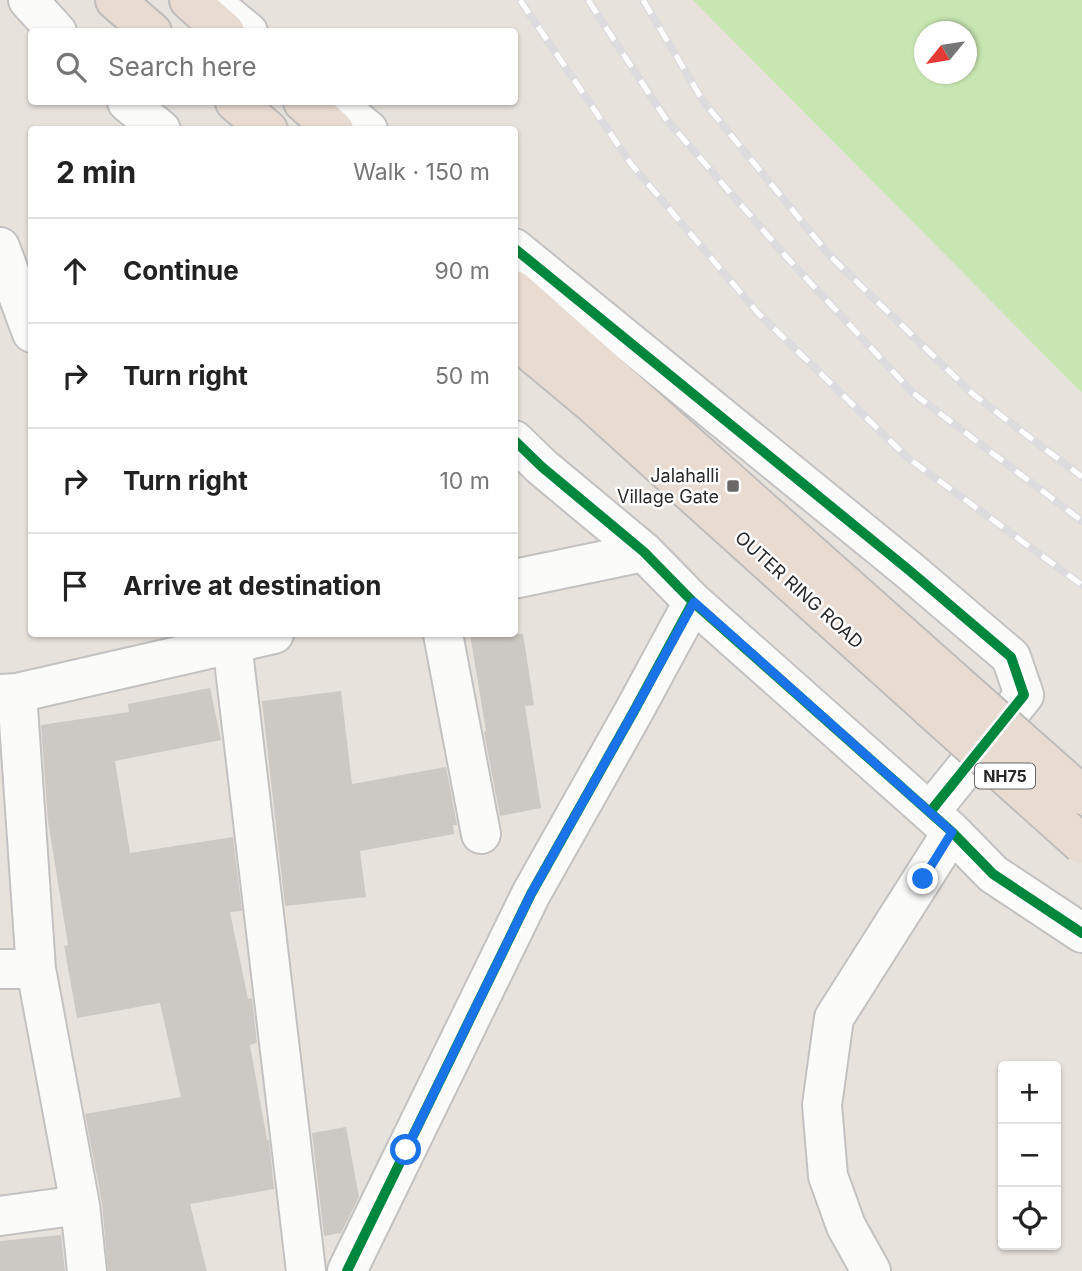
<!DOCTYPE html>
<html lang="en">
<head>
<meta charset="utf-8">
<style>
  body { margin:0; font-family:Inter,sans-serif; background:#f6f6f6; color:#222 }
  .controls { position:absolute; right:21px; bottom:21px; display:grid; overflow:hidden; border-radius:7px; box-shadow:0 2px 5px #0004 }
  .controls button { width:63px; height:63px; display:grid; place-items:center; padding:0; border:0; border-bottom:2px solid #e0e0e0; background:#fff; color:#222; font:35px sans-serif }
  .compass { position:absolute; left:914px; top:21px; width:63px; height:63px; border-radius:50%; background:#fff; box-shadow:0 2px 5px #0004; rotate:240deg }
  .stop { position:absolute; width:21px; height:21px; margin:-16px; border:5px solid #1a73e8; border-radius:50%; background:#fff }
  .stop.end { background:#1a73e8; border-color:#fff; box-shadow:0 2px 7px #0008 }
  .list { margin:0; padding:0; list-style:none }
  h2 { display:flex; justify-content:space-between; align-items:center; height:91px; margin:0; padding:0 28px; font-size:30px }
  h2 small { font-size:23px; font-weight:400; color:#767676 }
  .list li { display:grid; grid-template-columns:46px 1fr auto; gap:21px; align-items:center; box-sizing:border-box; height:105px; padding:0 28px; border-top:2px solid #e0e0e0 }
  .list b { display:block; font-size:26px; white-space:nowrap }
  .list em { font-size:23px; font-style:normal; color:#767676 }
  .icon { flex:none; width:38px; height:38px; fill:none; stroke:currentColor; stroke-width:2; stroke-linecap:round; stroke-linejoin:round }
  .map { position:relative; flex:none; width:1082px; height:1271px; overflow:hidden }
  .search { position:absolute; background:#fff; box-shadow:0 2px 5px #0004; left:28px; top:28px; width:490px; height:77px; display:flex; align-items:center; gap:18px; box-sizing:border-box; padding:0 24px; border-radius:7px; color:#767676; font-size:26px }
  .panel { position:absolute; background:#fff; box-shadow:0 2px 5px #0004; left:28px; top:126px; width:490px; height:511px; border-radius:7px }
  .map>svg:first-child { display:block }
</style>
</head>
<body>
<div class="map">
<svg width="1082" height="1271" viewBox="0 0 1082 1271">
  <rect width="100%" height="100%" fill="#e7e2dc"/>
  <path fill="#c8e6b1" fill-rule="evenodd" d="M 693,0 L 1082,0 L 1082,392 L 1080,391 ZM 925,32 L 967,32 L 967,74 L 925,74 Z"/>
  <path fill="#ccc8c4" d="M 470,634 L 523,634 L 534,705 L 525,706 L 541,808 L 500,816 L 484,732 L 486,731 Z
    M 210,688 L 221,740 L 115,761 L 130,853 L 233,837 L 242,911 L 230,912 L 248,999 L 252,998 L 257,1043 L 250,1045 L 267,1140 L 269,1140 L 274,1189 L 190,1204 L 207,1271 L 108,1271 L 102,1203 L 85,1114 L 181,1097 L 160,1003 L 77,1018 L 64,946 L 68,945 L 48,821 L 41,725 L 129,712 L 128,704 Z
    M 341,691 L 352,784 L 446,767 L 457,825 L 453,825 L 454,834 L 360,851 L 366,897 L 285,906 L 262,701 Z
    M 346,1127 L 359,1197 L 341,1233 L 324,1236 L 312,1133 Z
    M 61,1235 L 65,1271 L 0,1271 L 0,1241 Z"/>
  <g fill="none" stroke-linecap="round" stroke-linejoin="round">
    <g stroke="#c3c2c3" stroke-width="42">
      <path id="minor" d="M 28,0 L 57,32
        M 209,0 L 248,32
        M 127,102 L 161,130
        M 334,102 L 368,130
        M 0,247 L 32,333
        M 514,248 L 910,571 L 1011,657 L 1024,695 L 930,812
        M 514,440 L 542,467 L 644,552 L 693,602 L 952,832 L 993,874 L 1082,933
        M 514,579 L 644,552
        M 443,634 L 481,834
        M 232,643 L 306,1271
        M 17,693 L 36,969 L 80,1205 L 87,1271
        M 0,694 L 17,693 L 274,634
        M 0,969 L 36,969
        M 0,1216 L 80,1205
        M 347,1271 L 531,894 L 634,711 L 693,602
        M 871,1271 L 846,1226 L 828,1176 L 822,1105 L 834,1018 L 952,832"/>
    </g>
    <g stroke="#bfbdbb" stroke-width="42">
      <path id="highway" d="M 115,0 L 152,32
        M 189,0 L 225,32
        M 235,102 L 268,130
        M 303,102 L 334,130
        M 514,290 L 951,679
        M 514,338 L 593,404 L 929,707"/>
    </g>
    <use href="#minor" stroke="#fbfbfa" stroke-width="38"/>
    <use href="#highway" stroke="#e8dbd2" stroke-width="38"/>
    <g stroke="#dcdcde" stroke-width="8">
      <path id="rail" d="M 520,0 L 631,164 L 758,313 L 908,458 L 1082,585
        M 588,0 L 665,118 L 791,262 L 913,393 L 1082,521
        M 643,0 L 703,101 L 831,257 L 974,395 L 1082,477"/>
    </g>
    <use href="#rail" stroke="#fff" stroke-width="5" stroke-dasharray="16" stroke-linecap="butt"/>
    <g stroke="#bfbdbb" stroke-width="42" stroke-linecap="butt">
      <path id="highway-bridge" d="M 951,679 L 1082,795
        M 929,707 L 1082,844"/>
    </g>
    <use href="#highway-bridge" stroke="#e8dbd2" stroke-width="38"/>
    <g stroke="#fff" stroke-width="15">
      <path id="cycleway" d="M 514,248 L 910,571 L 1011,657 L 1024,695 L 930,812
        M 514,440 L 542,467 L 644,552 L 693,602 L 952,832 L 993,874 L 1082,933
        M 347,1271 L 531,894 L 634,711 L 693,602"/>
    </g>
    <use href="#cycleway" stroke="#00873e" stroke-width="10"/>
  </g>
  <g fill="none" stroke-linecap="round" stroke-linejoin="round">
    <path stroke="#1a73e8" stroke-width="9" d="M 406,1150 L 531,894 L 634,711 L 694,602 L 952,832 L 923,879"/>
  </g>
  <rect fill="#6b6967" stroke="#fff" stroke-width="2.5" x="726" y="479" width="14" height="14" rx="3.5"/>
  <g text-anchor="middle" stroke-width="5" stroke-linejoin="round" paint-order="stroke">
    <rect fill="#fff" stroke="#686868" stroke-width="2" x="975" y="763.5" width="60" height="25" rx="5"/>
    <g font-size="16" font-weight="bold" fill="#282828">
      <text x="1005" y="782">NH75</text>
    </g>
    <g font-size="18" fill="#282828" stroke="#fff" text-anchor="end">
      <text x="719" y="482">Jalahalli<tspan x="719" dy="21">Village Gate</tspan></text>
    </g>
    <g font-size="18" fill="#282828" stroke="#fff">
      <text transform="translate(799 590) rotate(42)" y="6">OUTER RING ROAD</text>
    </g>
  </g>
</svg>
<div class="controls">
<button>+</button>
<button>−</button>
<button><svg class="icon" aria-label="locate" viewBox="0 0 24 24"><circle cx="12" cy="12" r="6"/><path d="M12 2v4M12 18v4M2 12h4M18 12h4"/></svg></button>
</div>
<svg class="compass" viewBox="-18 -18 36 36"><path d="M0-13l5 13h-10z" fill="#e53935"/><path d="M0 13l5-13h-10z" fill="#767676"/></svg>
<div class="stop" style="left:406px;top:1150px"></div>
<div class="stop end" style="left:923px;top:879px"></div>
<div class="search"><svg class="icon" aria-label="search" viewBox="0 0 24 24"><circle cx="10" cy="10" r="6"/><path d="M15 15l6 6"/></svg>Search here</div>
<section class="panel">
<h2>2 min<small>Walk · 150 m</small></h2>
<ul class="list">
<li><svg class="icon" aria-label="ahead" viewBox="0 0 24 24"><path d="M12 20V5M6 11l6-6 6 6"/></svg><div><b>Continue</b></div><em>90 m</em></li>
<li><svg class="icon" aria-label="right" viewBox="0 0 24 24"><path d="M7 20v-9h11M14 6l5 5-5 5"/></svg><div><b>Turn right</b></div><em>50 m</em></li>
<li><svg class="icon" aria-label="right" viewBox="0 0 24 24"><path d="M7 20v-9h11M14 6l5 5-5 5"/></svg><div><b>Turn right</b></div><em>10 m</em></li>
<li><svg class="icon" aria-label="arrive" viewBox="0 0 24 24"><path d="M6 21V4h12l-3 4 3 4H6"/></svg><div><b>Arrive at destination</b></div></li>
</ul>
</section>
</div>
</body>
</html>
